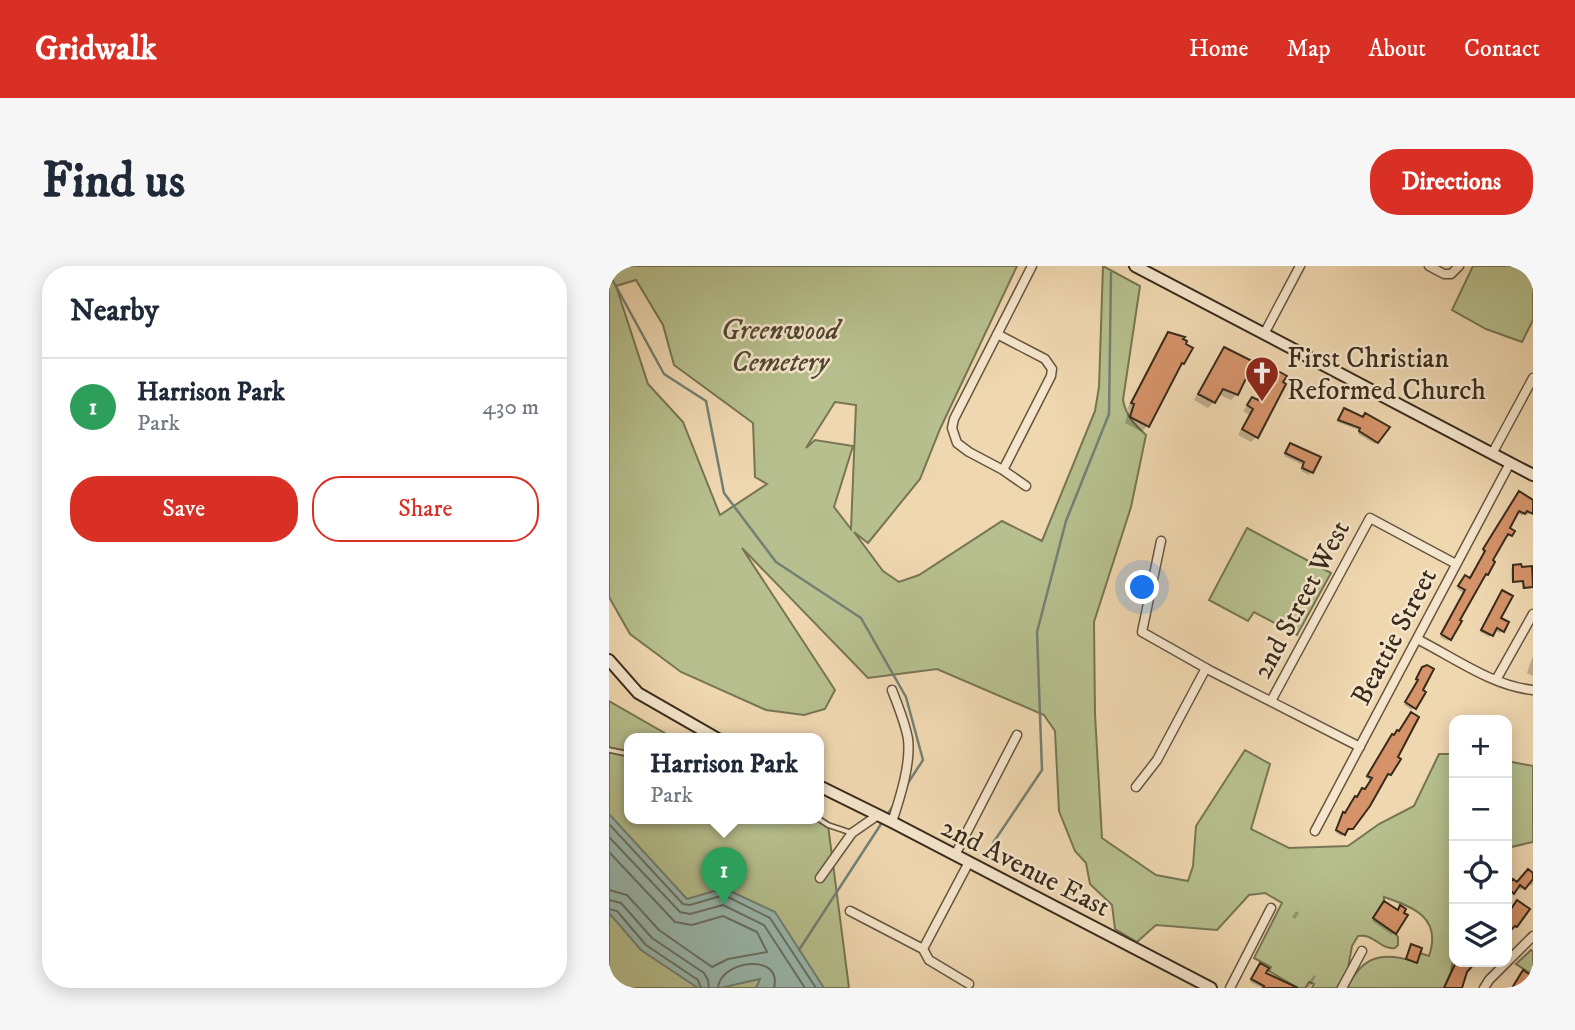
<!DOCTYPE html>
<html lang="en">
<head>
<meta charset="utf-8">
<style>
  body { margin:0; font-family:"IM FELL DW Pica",serif; background:#f6f6f7; color:#1f2937 }
  .controls { position:absolute; right:21px; bottom:21px; display:grid; overflow:hidden; border-radius:14px; box-shadow:0 4px 18px #0003 }
  .controls button { width:63px; height:63px; display:grid; place-items:center; padding:0; border:0; border-bottom:2px solid #e0e1e3; background:#fff; color:#1f2937; font:35px sans-serif }
  .you { position:absolute; left:534px; top:322px; width:24px; height:24px; margin:-18px; border:5px solid #fff; border-radius:50%; background:#1a73e8; box-shadow:0 0 0 10px #1a73e833 }
  .badge { display:grid; place-items:center; width:46px; height:46px; border-radius:50%; background:#d93025; color:#fff; font-size:23px; font-weight:700 }
  .pin { position:absolute; translate:-50% -58px; filter:drop-shadow(0 2px 4px #0008) }
  .pin::after { content:''; position:absolute; top:37px; width:24px; height:21px; background:inherit; clip-path:polygon(0 0,100% 0,50% 100%) }
  .popup { position:absolute; left:15px; top:467px; width:200px; height:91px; box-sizing:border-box; display:grid; place-content:center; border-radius:14px; background:#fff; filter:drop-shadow(0 2px 5px #0005); font-size:23px; white-space:nowrap; color:#747a83 }
  .popup b { font-size:26px; color:#1f2937 }
  .popup::after { content:''; position:absolute; left:50%; top:100%; margin-left:-14px; border:14px solid transparent; border-top-color:#fff }
  .list { margin:0; padding:0; list-style:none }
  h2 { display:flex; justify-content:space-between; align-items:center; height:91px; margin:0; padding:0 28px; font-size:30px }
  h2 small { font-size:23px; font-weight:400; color:#747a83 }
  .list li { display:grid; grid-template-columns:46px 1fr auto; gap:21px; align-items:center; box-sizing:border-box; height:98px; padding:0 28px; border-top:2px solid #e0e1e3 }
  .list b { display:block; font-size:26px; white-space:nowrap }
  .list p { margin:0; font-size:23px; white-space:nowrap; color:#747a83 }
  .list em { font-size:23px; font-style:normal; color:#747a83 }
  .actions { display:flex; gap:14px; padding:21px 28px }
  .actions a { flex:1; padding:16px 0; border:2px solid #d93025; border-radius:28px; text-align:center; font-size:24px; color:#d93025 }
  .actions .main { background:#d93025; color:#fff }
  .icon { flex:none; width:38px; height:38px; fill:none; stroke:currentColor; stroke-width:2; stroke-linecap:round; stroke-linejoin:round }
  .map { position:relative; flex:none; width:924px; height:722px; overflow:hidden; border-radius:28px }
  header { display:flex; align-items:center; gap:42px; box-sizing:border-box; height:98px; padding:0 35px; background:#d93025; color:#fff }
  header strong { font-size:33px }
  nav { display:flex; gap:38px; margin-inline-start:auto; font-size:24px }
  .intro { display:flex; align-items:center; justify-content:space-between; box-sizing:border-box; height:168px; padding:0 42px }
  h1 { margin:0; font-size:49px }
  .button { padding:18px 32px; border-radius:28px; background:#d93025; color:#fff; font-size:24px; font-weight:700 }
  main { display:flex; gap:42px; padding:0 42px }
  aside { flex:1; background:#fff; border-radius:28px; box-shadow:0 4px 18px #0003 }
  .map>svg:first-child { display:block }
</style>
</head>
<body>
<header>
<strong>Gridwalk</strong>
<nav><a>Home</a><a>Map</a><a>About</a><a>Contact</a></nav>
</header>
<div class="intro"><h1>Find us</h1><a class="button">Directions</a></div>
<main>
<aside>
<h2>Nearby<small></small></h2>
<ul class="list">
<li><span class="badge" style="background:#2e9e5b">1</span><div><b>Harrison Park</b><p>Park</p></div><em>430 m</em></li>
</ul>
<div class="actions"><a class="main">Save</a><a>Share</a></div>
</aside>
<div class="map">
<svg width="924" height="722" viewBox="0 0 924 722">
  <rect width="100%" height="100%" fill="#efd7b0"/>
  <filter id="stains"><feTurbulence type="fractalNoise" baseFrequency=".00286" numOctaves="4"/><feColorMatrix values="0 0 0 0 .2 0 0 0 0 .09 0 0 0 0 .02 0 0 0 .5 -.17"/></filter>
  <radialGradient id="worn" r=".72"><stop offset=".6" stop-color="#630" stop-opacity="0"/><stop offset="1" stop-color="#630" stop-opacity=".3"/></radialGradient>
  <path fill="#b6bf8d" stroke="#777554" stroke-width="2" fill-rule="evenodd" d="M 0,0 L 408,0 L 331,163 L 311,213 L 259,277 L 245,266 L 274,305 L 290,316 L 310,309 L 393,255 L 433,275 L 486,145 L 490,121 L 494,0 L 531,20 L 514,134 C 517,150 525,158 537,169 L 522,241 L 485,356 L 486,448 L 493,572 L 547,609 L 579,615 L 584,600 L 587,560 L 636,484 L 661,498 L 642,563 L 680,582 L 739,580 L 770,558 L 805,540 L 830,488 L 845,488 L 845,689 L 842,706 L 835,722 L 738,722 C 754,688 775,686 807,696 L 811,687 L 820,690 C 833,652 805,641 775,631 L 775,635 L 764,652 L 787,668 L 789,671 L 789,679 L 786,682 C 771,684 765,667 749,670 L 743,680 L 739,702 L 728,722 L 703,722 L 705,718 L 700,716 L 696,722 L 689,722 L 660,705 L 662,701 L 645,692 L 673,637 L 656,627 L 640,629 L 608,664 L 547,659 L 528,676 L 506,663 L 503,639 L 481,618 L 477,597 L 466,585 L 450,545 L 446,465 L 435,449 L 328,403 L 259,412 L 133,282 L 226,424 L 216,443 L 195,449 L 157,444 L 72,406 L 21,368 L 0,331 ZM 27,14 L 54,59 L 65,99 L 144,157 L 146,211 L 158,218 L 111,249 L 74,156 L 39,118 L 7,20 ZM 226,136 L 247,139 L 242,263 L 225,241 L 244,180 L 206,174 L 197,182 Z
    M 864,0 L 924,0 L 924,54 L 913,76 L 877,63 L 843,44 Z
    M 638,262 L 722,307 L 688,369 L 645,346 L 639,355 L 600,334 Z
    M 0,435 L 66,473 L 20,473 L 20,553 L 208,553 L 219,559 L 240,722 L 0,722 Z
    M 898,495 L 924,500 L 924,576 L 898,582 Z
    M 922,684 L 924,685 L 924,709 L 907,698 Z"/>
  <path fill="#9ab9af" stroke="#738074" stroke-width="2" d="M 0,548 L 78,633 L 115,622 L 166,646 L 215,722 L 147,722 L 151,713 L 111,722 L 89,722 L 32,684 L 0,647 Z"/>
  <path fill="#0003" d="M 560,68 L 574,97 L 568,104 L 538,160 L 533,166 L 516,157 L 520,144 L 518,143 L 554,73 Z
    M 616,83 L 628,128 L 622,134 L 611,129 L 599,142 L 585,134 L 610,89 Z
    M 662,112 L 647,171 L 642,176 L 629,169 L 640,149 L 634,145 L 643,133 L 647,135 Z
    M 734,146 L 768,175 L 766,178 L 749,168 L 750,164 L 728,156 Z
    M 681,179 L 709,192 L 700,209 L 692,205 L 694,199 L 675,190 Z
    M 908,230 L 924,236 L 924,241 L 919,249 L 915,247 L 913,250 L 907,246 L 898,262 L 901,269 L 899,271 L 896,270 L 881,295 L 877,308 L 874,309 L 839,375 L 831,371 L 855,327 L 848,323 L 854,313 L 861,314 L 875,287 L 873,286 Z
    M 905,300 L 924,320 L 921,322 L 913,323 L 913,316 L 903,317 L 902,303 Z
    M 891,328 L 889,353 L 893,364 L 891,367 L 885,364 L 880,371 L 871,366 Z
    M 923,392 L 924,392 L 924,410 L 918,407 Z
    M 811,406 L 805,441 L 803,444 L 795,439 L 808,416 L 806,415 Z
    M 882,450 L 899,453 L 898,457 L 898,454 L 879,454 Z
    M 781,473 L 786,492 L 781,508 L 776,509 L 743,562 L 732,570 L 726,566 L 732,551 L 756,525 L 762,515 L 757,512 Z
    M 924,609 L 924,618 L 922,620 L 918,617 L 912,624 L 908,621 L 901,629 L 898,626 L 898,623 L 904,615 L 908,618 Z
    M 773,639 L 785,666 L 783,669 L 763,655 Z
    M 687,645 L 690,647 L 686,653 L 683,651 Z
    M 649,701 L 655,708 L 684,722 L 653,722 L 641,716 Z
    M 705,709 L 707,710 L 701,722 L 696,722 Z"/>
  <g fill="none" stroke-linecap="round" stroke-linejoin="round">
    <path stroke="#697265" stroke-width="2" d="M 0,558 L 74,638 L 81,639 L 115,629 L 161,652 L 207,722
      M 0,571 L 71,646 L 81,648 L 114,639 L 155,659 L 196,722
      M 0,586 L 66,656 L 83,659 L 114,650 L 148,666 L 158,686 L 119,693 L 103,701 L 50,664 L 18,629 L 0,624
      M 0,634 L 12,637 L 43,672 L 95,707 L 99,714 L 100,722
      M 0,643 L 8,645 L 37,679 L 89,714 L 92,722
      M 109,722 C 111,694 174,686 165,722"/>
    <path stroke="#738074" stroke-width="2.5" d="M 3,13 L 55,108 L 97,135 L 115,227 L 167,296 L 252,352 L 297,431 L 314,494 L 297,520
      M 278,549 L 286,537
      M 384,577 L 433,504 L 428,366 L 457,255 L 500,148 L 502,7
      M 190,684 L 274,555"/>
  </g>
  <path fill="#d6936a" stroke="#382b1b" stroke-width="2" d="M 559,66 L 576,71 L 574,73 L 578,75 L 577,78 L 584,82 L 575,98 L 573,97 L 540,161 L 521,151 L 525,138 L 522,137 Z
    M 615,81 L 645,96 L 629,129 L 614,123 L 606,137 L 589,128 Z
    M 669,105 L 678,110 L 674,116 L 677,118 L 649,172 L 633,163 L 644,143 L 638,139 L 643,131 L 649,134 L 662,110 L 664,112 Z
    M 735,142 L 754,151 L 756,147 L 781,161 L 769,177 L 750,165 L 751,162 L 729,154 Z
    M 681,177 L 712,191 L 704,207 L 693,202 L 695,196 L 676,187 Z
    M 910,225 L 924,234 L 924,248 L 918,245 L 916,248 L 910,245 L 901,262 L 906,265 L 903,270 L 899,268 L 884,294 L 886,296 L 879,309 L 877,308 L 851,354 L 853,355 L 842,374 L 832,368 L 856,324 L 849,320 L 856,309 L 861,312 L 876,285 L 874,283 Z
    M 912,298 L 913,301 L 923,300 L 924,321 L 915,322 L 914,315 L 904,316 L 904,299 Z
    M 893,324 L 904,330 L 892,352 L 900,356 L 895,366 L 888,362 L 884,370 L 872,364 Z
    M 818,399 L 825,403 L 814,424 L 817,426 L 807,443 L 796,436 L 809,414 L 807,413 L 813,401 Z
    M 802,446 L 810,451 L 789,491 L 792,493 L 782,509 L 779,508 L 761,540 L 744,563 L 739,563 L 736,569 L 727,564 L 734,546 L 736,547 L 746,530 L 748,531 L 753,522 L 756,523 L 763,512 L 758,510 L 783,468 L 785,469 L 788,464 L 790,465 Z
    M 919,603 L 924,607 L 924,613 L 916,623 L 911,619 L 905,628 L 898,621 L 904,613 L 908,616 Z
    M 908,634 L 921,643 L 908,661 L 906,660 L 898,668 L 898,649 Z
    M 775,635 L 789,644 L 791,639 L 797,643 L 795,647 L 799,649 L 787,668 L 764,652 Z
    M 802,678 L 813,682 L 808,697 L 797,693 Z
    M 847,696 L 867,696 L 858,706 L 853,722 L 835,722 Z
    M 651,697 L 660,702 L 657,707 L 689,722 L 654,722 L 655,720 L 642,713 Z
    M 914,704 L 923,710 L 916,720 L 913,718 L 911,722 L 903,722 Z"/>
  <g fill="none" stroke-linecap="round" stroke-linejoin="round">
    <g stroke="#665640" stroke-width="7">
      <path id="lane" d="M 0,484 L 20,488
        M 210,553 L 219,559 L 243,567"/>
    </g>
    <g stroke="#665640" stroke-width="11">
      <path id="street" d="M 820,0 L 835,8 L 842,8 L 850,0
        M 388,68 L 436,93 L 443,103 L 442,110 L 394,204
        M 655,68 L 691,0
        M 883,188 L 924,112
        M 417,220 L 394,204 L 360,186 L 348,177 L 343,162 L 345,153 L 423,0
        M 552,275 L 533,366 L 602,405 L 751,481
        M 808,373 C 844,391 883,420 924,424
        M 887,414 L 924,348
        M 283,424 C 289,440 296,456 299,473 C 302,498 291,532 283,556
        M 662,435 L 761,252 L 847,298
        M 527,521 L 548,494 L 597,402
        M 706,565 L 901,197
        M 346,589 L 408,469
        M 211,612 L 243,567 L 269,549
        M 241,645 L 314,683 L 320,694 L 360,718
        M 314,683 L 360,596
        M 621,722 L 662,642
        M 733,722 L 753,685
        M 875,722 L 880,714 L 924,670"/>
    </g>
    <g stroke="#382b1b" stroke-width="14">
      <path id="secondary" d="M 526,0 L 924,209
        M 0,394 L 29,427 L 109,473
        M 210,520 L 283,556 L 602,722"/>
    </g>
    <use href="#lane" stroke="#f5e5cc" stroke-width="3.5"/>
    <use href="#street" stroke="#f5e5cc" stroke-width="8"/>
    <use href="#secondary" stroke="#f5e5cc" stroke-width="10"/>
  </g>
  <defs>
    <g id="church-pin" transform="scale(1.75)"><path d="M0 17L-7.5 6A9.5 9.5 0 1 1 7.5 6Z" fill="#8f2418" stroke="#f5e5cc"/><path d="M-1.2-6h2.4v3.5h3.3v2.4h-3.3V6h-2.4V-.1h-3.3v-2.4h3.3Z" fill="#fff"/></g>
  </defs>
  <g fill-rule="evenodd">
    <use href="#church-pin" x="653" y="107"/>
  </g>
  <g text-anchor="middle" stroke-width="5" stroke-linejoin="round" paint-order="stroke">
    <g font-size="28" font-style="italic" fill="#514932" stroke="#f5e5cc">
      <text x="171" y="73">Greenwood<tspan x="171" dy="32">Cemetery</tspan></text>
    </g>
    <g font-size="28" fill="#382b1b" stroke="#f5e5cc" text-anchor="start">
      <text x="678" y="101">First Christian<tspan x="678" dy="32">Reformed Church</tspan></text>
    </g>
    <g font-size="28" fill="#382b1b" stroke="#f5e5cc">
      <text transform="translate(691 333) rotate(-62)" y="10">2nd Street West</text>
      <text transform="translate(784 370) rotate(-62)" y="10">Beattie Street</text>
      <text transform="translate(417 600) rotate(27)" y="10">2nd Avenue East</text>
    </g>
  </g>
  <rect width="100%" height="100%" filter="url(#stains)"/>
  <rect width="100%" height="100%" fill="url(#worn)"/>
</svg>
<div class="controls">
<button>+</button>
<button>−</button>
<button><svg class="icon" aria-label="locate" viewBox="0 0 24 24"><circle cx="12" cy="12" r="6"/><path d="M12 2v4M12 18v4M2 12h4M18 12h4"/></svg></button>
<button><svg class="icon" aria-label="layers" viewBox="0 0 24 24"><path d="M12 4l9 5-9 5-9-5zM3 14l9 5 9-5"/></svg></button>
</div>
<div class="you"></div>
<div class="pin badge" style="left:115px;top:639px;background:#2e9e5b">1</div>
<div class="popup"><b>Harrison Park</b>Park</div>
</div>
</main>
</body>
</html>
